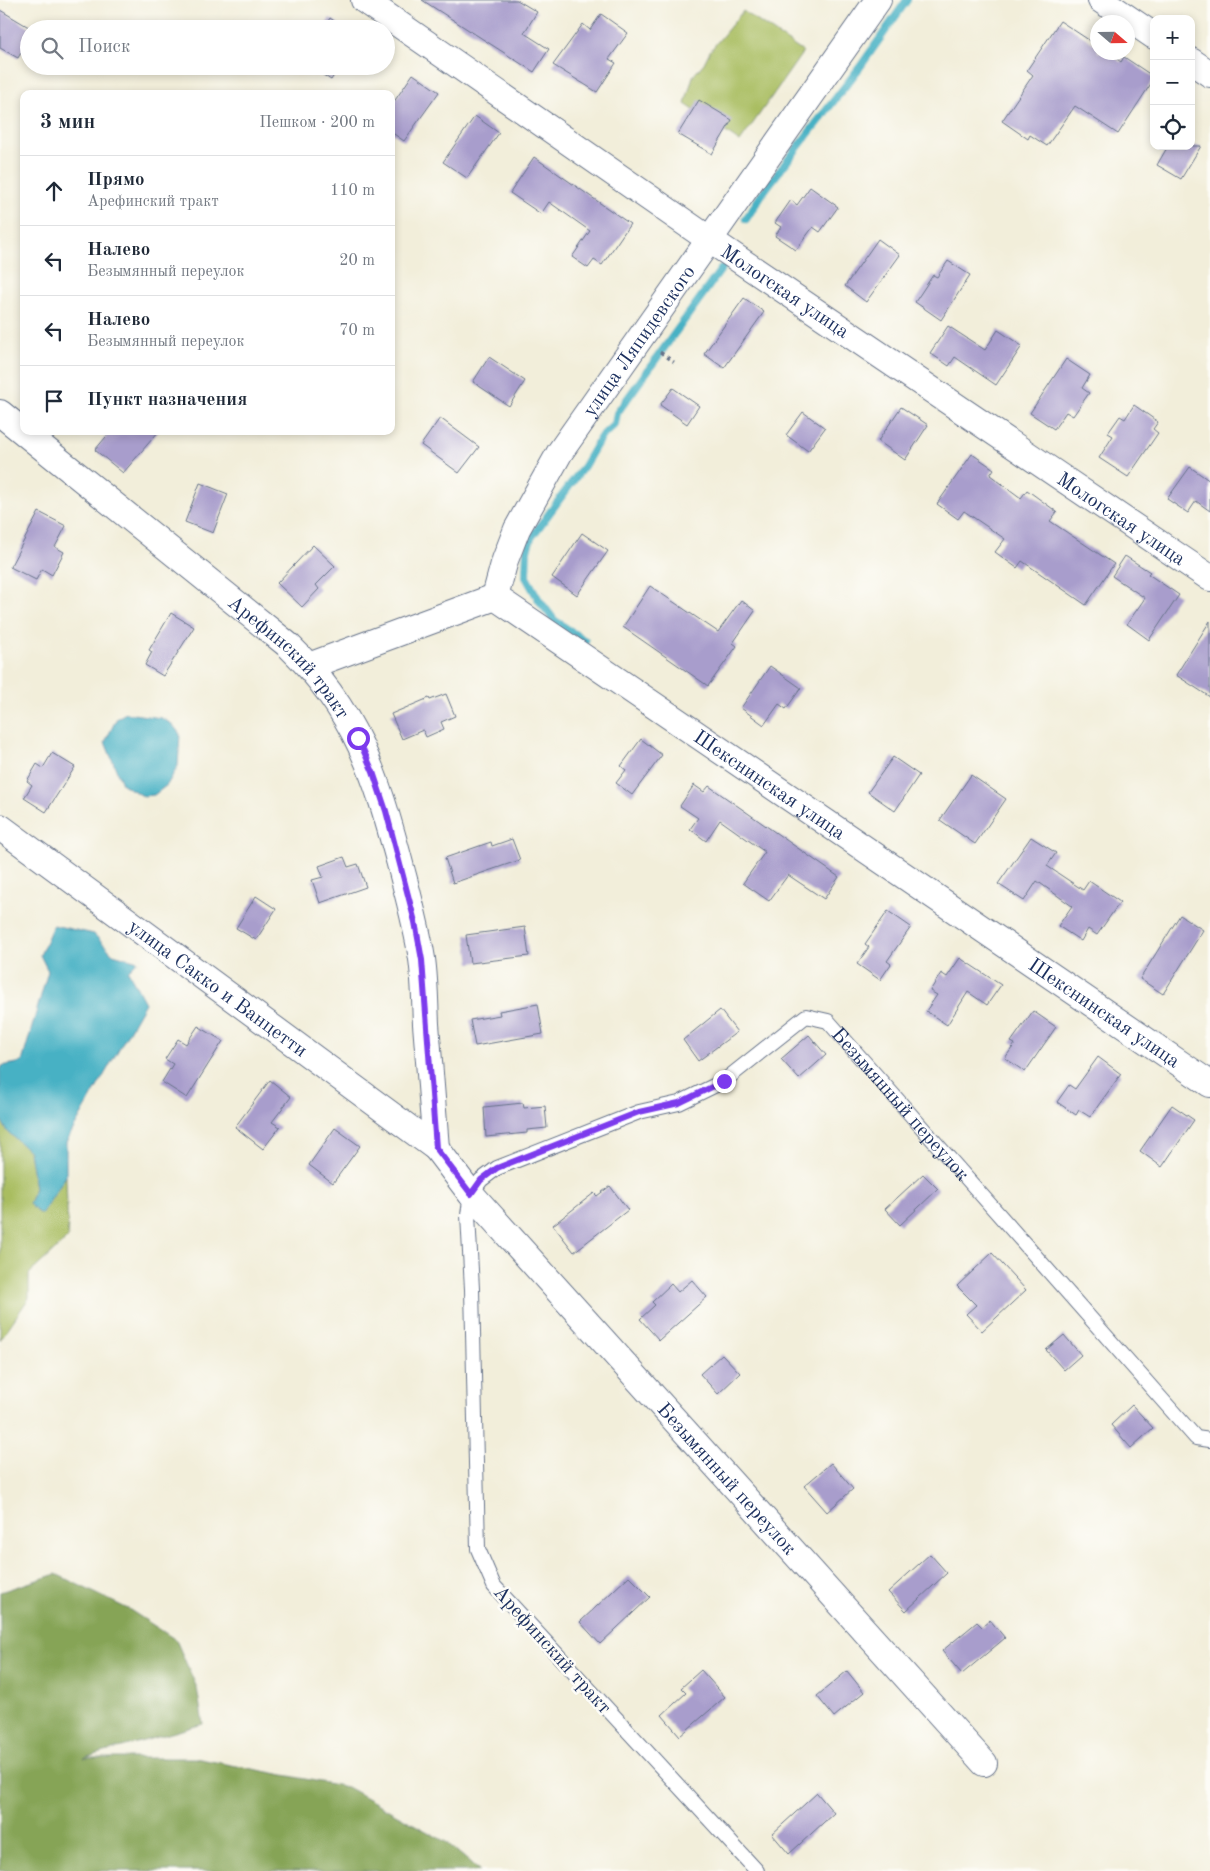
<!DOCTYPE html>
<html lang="ru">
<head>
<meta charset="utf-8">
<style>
  body { margin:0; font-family:"Old Standard TT",serif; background:#f2f2f3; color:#1f2937 }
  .controls { position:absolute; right:15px; top:15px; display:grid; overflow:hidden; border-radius:10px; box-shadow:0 2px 8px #0003 }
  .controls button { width:45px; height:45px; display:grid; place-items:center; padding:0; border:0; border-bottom:1px solid #e0e1e3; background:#fff; color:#1f2937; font:25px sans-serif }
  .compass { position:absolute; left:1090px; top:15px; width:45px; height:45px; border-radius:50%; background:#fff; box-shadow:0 2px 8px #0003; rotate:110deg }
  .stop { position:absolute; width:15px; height:15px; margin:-11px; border:4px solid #7c3aed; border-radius:50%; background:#fff }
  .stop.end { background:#7c3aed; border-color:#fff; box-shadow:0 1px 5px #0008 }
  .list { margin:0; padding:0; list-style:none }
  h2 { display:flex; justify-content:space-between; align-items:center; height:65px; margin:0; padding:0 20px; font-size:21px }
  h2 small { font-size:16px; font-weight:400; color:#747a83 }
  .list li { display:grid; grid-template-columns:32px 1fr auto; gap:15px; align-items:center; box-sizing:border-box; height:70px; padding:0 20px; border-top:1px solid #e0e1e3 }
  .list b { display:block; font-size:19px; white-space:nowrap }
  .list p { margin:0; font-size:16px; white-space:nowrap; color:#747a83 }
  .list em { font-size:16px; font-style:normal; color:#747a83 }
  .icon { flex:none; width:28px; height:28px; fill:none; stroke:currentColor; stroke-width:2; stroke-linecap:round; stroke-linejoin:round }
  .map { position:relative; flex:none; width:1210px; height:1871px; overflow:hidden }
  .search { position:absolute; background:#fff; box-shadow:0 2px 8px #0003; left:20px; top:20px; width:375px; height:55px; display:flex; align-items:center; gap:12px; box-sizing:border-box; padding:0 18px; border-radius:28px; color:#747a83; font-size:19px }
  .panel { position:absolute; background:#fff; box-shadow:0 2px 8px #0003; left:20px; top:90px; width:375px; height:345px; border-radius:10px }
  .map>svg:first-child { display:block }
</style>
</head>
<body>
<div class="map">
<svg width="1210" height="1871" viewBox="0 0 1210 1871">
  <rect width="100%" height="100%" fill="#fdfcf7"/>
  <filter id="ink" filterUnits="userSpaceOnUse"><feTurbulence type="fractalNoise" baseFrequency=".02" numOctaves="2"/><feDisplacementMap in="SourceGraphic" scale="10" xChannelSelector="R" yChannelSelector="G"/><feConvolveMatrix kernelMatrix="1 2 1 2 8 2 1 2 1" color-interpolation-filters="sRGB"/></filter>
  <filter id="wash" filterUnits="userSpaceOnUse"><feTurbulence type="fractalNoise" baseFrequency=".0096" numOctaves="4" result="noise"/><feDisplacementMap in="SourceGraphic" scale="20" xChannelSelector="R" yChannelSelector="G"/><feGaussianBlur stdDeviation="1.12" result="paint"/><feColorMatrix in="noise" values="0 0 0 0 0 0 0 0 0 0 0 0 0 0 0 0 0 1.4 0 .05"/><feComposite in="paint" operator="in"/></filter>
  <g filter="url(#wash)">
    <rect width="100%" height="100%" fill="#f2eeda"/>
    <path fill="#a9bd61" stroke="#627660" d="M 743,11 L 803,52 L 740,142 L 685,104 L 693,76 L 704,63 L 710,51 Z
      M 0,1118 L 8,1132 L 29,1151 L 35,1188 L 29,1204 L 41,1215 L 66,1176 L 68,1238 L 29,1274 L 29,1298 L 0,1340 Z"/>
    <path fill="#86a457" stroke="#506a5a" d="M 56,1574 L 130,1610 L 176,1640 L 197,1688 L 203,1724 L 84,1758 L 195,1758 L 347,1787 L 446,1842 L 480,1871 L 0,1871 L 0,1592 Z"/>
    <path fill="#46b1c4" stroke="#307091" d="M 126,713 L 161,718 L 172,724 L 180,734 L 178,766 L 167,785 L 154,795 L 143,796 L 122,784 L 105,742 L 117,718 Z
      M 53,925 L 94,934 L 113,954 L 138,961 L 128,971 L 145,1003 L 66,1142 L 66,1176 L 41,1215 L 29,1204 L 35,1188 L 29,1151 L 8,1132 L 0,1118 L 0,1072 L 2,1066 L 22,1062 L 48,971 L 40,955 Z"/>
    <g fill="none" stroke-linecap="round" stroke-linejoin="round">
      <path stroke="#46b1c4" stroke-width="8" d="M 746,219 L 764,191 L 860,67 L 907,0
        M 585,641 L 554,620 L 539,600 L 526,577 L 527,550 L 531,538 L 584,466 L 601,437 L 615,424 L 617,413 L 722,268"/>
    </g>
    <g id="blocks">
      <path fill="#a89dcc" d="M 422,0 L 517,0 L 537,12 L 524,33 L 549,49 L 534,72 Z
        M 0,10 L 32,29 L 29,29 L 29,38 L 18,58 L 0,48 Z
        M 601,14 L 628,33 L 609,59 L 616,63 L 597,92 L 553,65 L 583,24 L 590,30 Z
        M 330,18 L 346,29 L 323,29 Z
        M 1060,21 L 1098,46 L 1098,52 L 1107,52 L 1121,62 L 1124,57 L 1154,77 L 1154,79 L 1118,134 L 1075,106 L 1047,146 L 1030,135 L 1028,139 L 1002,121 L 1033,75 L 1027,70 Z
        M 309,66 L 340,66 L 331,80 Z
        M 413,74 L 439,92 L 404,141 L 391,132 L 391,106 Z
        M 699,100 L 732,120 L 712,154 L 678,134 Z
        M 475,116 L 499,133 L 467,178 L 443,162 Z
        M 1168,146 L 1201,146 L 1181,179 L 1157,165 Z
        M 534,157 L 630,224 L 602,265 L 594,260 L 588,268 L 572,257 L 590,231 L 549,202 L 541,214 L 510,193 Z
        M 810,187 L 838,207 L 820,232 L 813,227 L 796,250 L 775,236 L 781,227 L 775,223 L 791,200 L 797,205 Z
        M 878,239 L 900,255 L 866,302 L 845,286 Z
        M 948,261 L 970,275 L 941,320 L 915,302 L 933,275 L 937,277 Z
        M 744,298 L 764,312 L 724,368 L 704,354 Z
        M 948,326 L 985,350 L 998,330 L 1022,346 L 996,385 L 955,357 L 949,366 L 930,353 Z
        M 489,357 L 525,381 L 509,406 L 473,382 Z
        M 1066,359 L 1090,375 L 1082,388 L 1089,393 L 1073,416 L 1066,412 L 1054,429 L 1030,413 Z
        M 673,388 L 699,406 L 687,424 L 660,405 Z
        M 1134,405 L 1158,422 L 1153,429 L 1158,433 L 1128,477 L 1099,458 L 1113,436 L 1108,433 L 1120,416 L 1125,419 Z
        M 901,407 L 928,425 L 905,460 L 878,441 Z
        M 803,412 L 825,428 L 808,451 L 786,435 Z
        M 440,418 L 479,447 L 459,473 L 421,445 Z
        M 111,431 L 159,431 L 123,473 L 95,450 Z
        M 972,454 L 994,469 L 990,475 L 1021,498 L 1027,490 L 1057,512 L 1050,521 L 1114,564 L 1086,605 L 1022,561 L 1017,568 L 995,552 L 1005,539 L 964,511 L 958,519 L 937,504 Z
        M 1190,467 L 1210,481 L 1210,511 L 1196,501 L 1188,513 L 1167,499 Z
        M 200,483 L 228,494 L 213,533 L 185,522 Z
        M 39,512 L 66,526 L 55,547 L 64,552 L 52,575 L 42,569 L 36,580 L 10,567 Z
        M 582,533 L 608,551 L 577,595 L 552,577 Z
        M 313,545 L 335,566 L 316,585 L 319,589 L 302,607 L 277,583 Z
        M 1125,556 L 1150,572 L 1148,574 L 1179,595 L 1149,640 L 1127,624 L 1145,598 L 1112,576 Z
        M 650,586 L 718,632 L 741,600 L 755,611 L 733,643 L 737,646 L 708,686 L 623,627 Z
        M 171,613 L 194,627 L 163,676 L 145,665 L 152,652 L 149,650 Z
        M 1210,621 L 1210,697 L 1176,675 Z
        M 770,666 L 801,688 L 786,709 L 779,704 L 764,725 L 741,708 Z
        M 446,694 L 455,716 L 441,722 L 444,729 L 426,737 L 423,730 L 402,739 L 391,714 L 429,698 L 430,700 Z
        M 641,739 L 662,755 L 632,795 L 616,783 L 626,770 L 621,766 Z
        M 52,753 L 75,767 L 46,812 L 24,798 L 32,785 L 27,781 L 37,764 L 43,768 Z
        M 893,757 L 919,775 L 895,811 L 868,792 Z
        M 971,775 L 1006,799 L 975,844 L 940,820 Z
        M 694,785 L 704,792 L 709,786 L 839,877 L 824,899 L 788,875 L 769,901 L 743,883 L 765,852 L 720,820 L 706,841 L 690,829 L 698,818 L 680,806 Z
        M 1031,837 L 1056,853 L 1047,866 L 1083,890 L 1089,881 L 1120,902 L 1097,935 L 1088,929 L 1081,941 L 1058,926 L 1072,906 L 1037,881 L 1024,901 L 998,884 Z
        M 512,839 L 520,860 L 453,883 L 445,858 L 491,842 L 492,846 Z
        M 344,857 L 348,867 L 358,864 L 366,887 L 320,903 L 312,880 L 323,877 L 319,866 Z
        M 256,896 L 276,909 L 256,940 L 236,928 Z
        M 888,911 L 911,927 L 887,961 L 891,964 L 880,980 L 857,964 L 869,947 L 865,944 Z
        M 1180,915 L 1203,930 L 1163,994 L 1140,979 Z
        M 525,927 L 529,956 L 470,963 L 466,935 Z
        M 960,958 L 1001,985 L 987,1005 L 968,992 L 947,1025 L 926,1011 L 937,995 L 930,991 L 941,973 L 947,977 Z
        M 538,1004 L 543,1034 L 475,1046 L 470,1020 L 500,1015 L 499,1011 Z
        M 720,1010 L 737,1032 L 698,1061 L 683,1040 Z
        M 1033,1011 L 1056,1027 L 1025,1072 L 1005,1058 L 1015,1044 L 1011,1042 Z
        M 198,1026 L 223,1041 L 187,1098 L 162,1082 L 173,1064 L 165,1059 L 178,1039 L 186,1044 Z
        M 809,1035 L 826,1055 L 799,1079 L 781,1059 Z
        M 1098,1057 L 1121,1074 L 1090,1117 L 1079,1110 L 1076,1115 L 1057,1102 L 1069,1085 L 1075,1089 Z
        M 270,1080 L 291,1097 L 272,1122 L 280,1127 L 263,1149 L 235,1127 Z
        M 523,1103 L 524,1108 L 545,1106 L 547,1128 L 527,1130 L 527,1133 L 486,1137 L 484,1107 Z
        M 1172,1105 L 1194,1120 L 1162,1167 L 1140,1151 Z
        M 335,1128 L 360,1146 L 333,1183 L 309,1165 Z
        M 923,1174 L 938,1189 L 900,1225 L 885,1209 Z
        M 610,1186 L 628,1210 L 574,1252 L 553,1225 L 594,1193 L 597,1196 Z
        M 992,1253 L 1026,1290 L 982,1331 L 966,1314 L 976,1305 L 957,1286 Z
        M 692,1280 L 707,1297 L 659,1340 L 640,1319 L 655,1305 L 652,1302 L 671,1284 L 678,1292 Z
        M 1064,1335 L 1081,1355 L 1064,1370 L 1046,1350 Z
        M 722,1354 L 740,1373 L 718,1394 L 700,1374 Z
        M 1132,1405 L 1153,1428 L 1131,1448 L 1111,1425 Z
        M 831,1463 L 853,1489 L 827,1512 L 804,1486 Z
        M 930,1554 L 947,1573 L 906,1611 L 888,1592 Z
        M 629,1576 L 650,1597 L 600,1644 L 580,1622 Z
        M 990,1620 L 1005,1638 L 962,1674 L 942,1651 L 977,1622 L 982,1627 Z
        M 701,1670 L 725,1697 L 680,1736 L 662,1715 L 686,1693 L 681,1688 Z
        M 847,1671 L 864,1692 L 834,1717 L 817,1696 Z
        M 817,1793 L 834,1813 L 789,1854 L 772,1834 Z"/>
    </g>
  </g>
  <g filter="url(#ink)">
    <use href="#blocks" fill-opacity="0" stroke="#667289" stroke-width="1"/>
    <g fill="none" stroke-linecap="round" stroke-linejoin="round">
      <g stroke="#667289" stroke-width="16">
        <g id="lane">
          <path id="s1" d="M 757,1871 L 494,1586 L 478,1549 L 472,1289 L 468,1215 L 471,1194 L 481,1180 L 497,1168 L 639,1112 L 679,1103 L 724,1081 L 806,1016 L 828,1021 L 1196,1438 L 1210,1440"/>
        </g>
      </g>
      <g stroke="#667289" stroke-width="28">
        <g id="street">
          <path id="s2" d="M 364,0 L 710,240 L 1210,578"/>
          <path d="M 1101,0 L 1154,36"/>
          <path d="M 1191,61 L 1210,74"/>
          <path id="s3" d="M 0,413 L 288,645 C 356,711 376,774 400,864 C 408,895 417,927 422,959 C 425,981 425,1002 426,1024 C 429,1065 433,1107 436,1148"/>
          <path id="s4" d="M 495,597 L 505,560 L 517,529 L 560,452 L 878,0"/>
          <path id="s5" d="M 309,666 L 495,597 L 1210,1084"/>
          <path id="s6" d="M 0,827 L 436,1148 L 471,1194 L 984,1763"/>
        </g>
      </g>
      <path stroke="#667289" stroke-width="3" stroke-dasharray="4 4" stroke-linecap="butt" d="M 660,352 L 674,362"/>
      <use href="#lane" stroke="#fff" stroke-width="14"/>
      <use href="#street" stroke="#fff" stroke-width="26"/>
    </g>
  </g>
  <g fill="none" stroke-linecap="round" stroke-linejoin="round" filter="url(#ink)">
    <path stroke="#7c3aed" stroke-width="6" d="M 358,738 L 373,772 L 386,811 L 415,922 L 422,960 L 436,1148 L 471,1194 L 481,1180 L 497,1168 L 639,1112 L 679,1103 L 724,1081"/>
  </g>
  <g text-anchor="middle" stroke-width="5" stroke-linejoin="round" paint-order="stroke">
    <g font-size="20" fill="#1b2f5e" stroke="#fdfcf7">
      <text dy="7" stroke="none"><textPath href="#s2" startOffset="512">Мологская улица</textPath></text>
      <text dy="7" stroke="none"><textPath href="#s4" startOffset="296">улица Ляпидевского</textPath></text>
      <text dy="7" stroke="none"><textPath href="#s2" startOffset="918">Мологская улица</textPath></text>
      <text dy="7" stroke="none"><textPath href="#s3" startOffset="379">Арефинский тракт</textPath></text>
      <text dy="7" stroke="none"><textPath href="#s5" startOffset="531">Шекснинская улица</textPath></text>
      <text dy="7" stroke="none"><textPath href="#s6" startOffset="271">улица Сакко и Ванцетти</textPath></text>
      <text dy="7" stroke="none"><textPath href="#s5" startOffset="936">Шекснинская улица</textPath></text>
      <text dy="7" stroke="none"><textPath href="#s1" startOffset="1302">Безымянный переулок</textPath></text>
      <text dy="7" stroke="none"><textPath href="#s6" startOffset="982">Безымянный переулок</textPath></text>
      <text transform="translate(553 1649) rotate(48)" y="7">Арефинский тракт</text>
    </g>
  </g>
</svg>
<div class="controls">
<button>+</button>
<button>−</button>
<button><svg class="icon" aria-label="locate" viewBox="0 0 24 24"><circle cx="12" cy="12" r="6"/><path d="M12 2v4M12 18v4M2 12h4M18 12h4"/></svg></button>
</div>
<svg class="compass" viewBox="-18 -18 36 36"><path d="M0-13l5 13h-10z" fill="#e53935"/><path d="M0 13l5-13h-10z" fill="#747a83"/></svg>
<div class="stop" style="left:358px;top:738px"></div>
<div class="stop end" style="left:724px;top:1081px"></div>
<div class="search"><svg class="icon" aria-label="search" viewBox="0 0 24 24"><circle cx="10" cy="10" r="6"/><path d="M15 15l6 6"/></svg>Поиск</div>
<section class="panel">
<h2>3 мин<small>Пешком · 200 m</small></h2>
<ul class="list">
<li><svg class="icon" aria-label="ahead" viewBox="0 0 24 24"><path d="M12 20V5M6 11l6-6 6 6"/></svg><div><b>Прямо</b><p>Арефинский тракт</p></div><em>110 m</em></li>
<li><svg class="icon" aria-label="left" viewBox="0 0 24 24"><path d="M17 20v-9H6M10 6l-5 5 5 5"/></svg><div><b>Налево</b><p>Безымянный переулок</p></div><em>20 m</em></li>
<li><svg class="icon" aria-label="left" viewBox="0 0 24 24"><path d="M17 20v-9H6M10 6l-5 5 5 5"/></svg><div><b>Налево</b><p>Безымянный переулок</p></div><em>70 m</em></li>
<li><svg class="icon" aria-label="arrive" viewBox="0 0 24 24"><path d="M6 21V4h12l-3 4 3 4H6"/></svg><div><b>Пункт назначения</b></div></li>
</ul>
</section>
</div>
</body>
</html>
